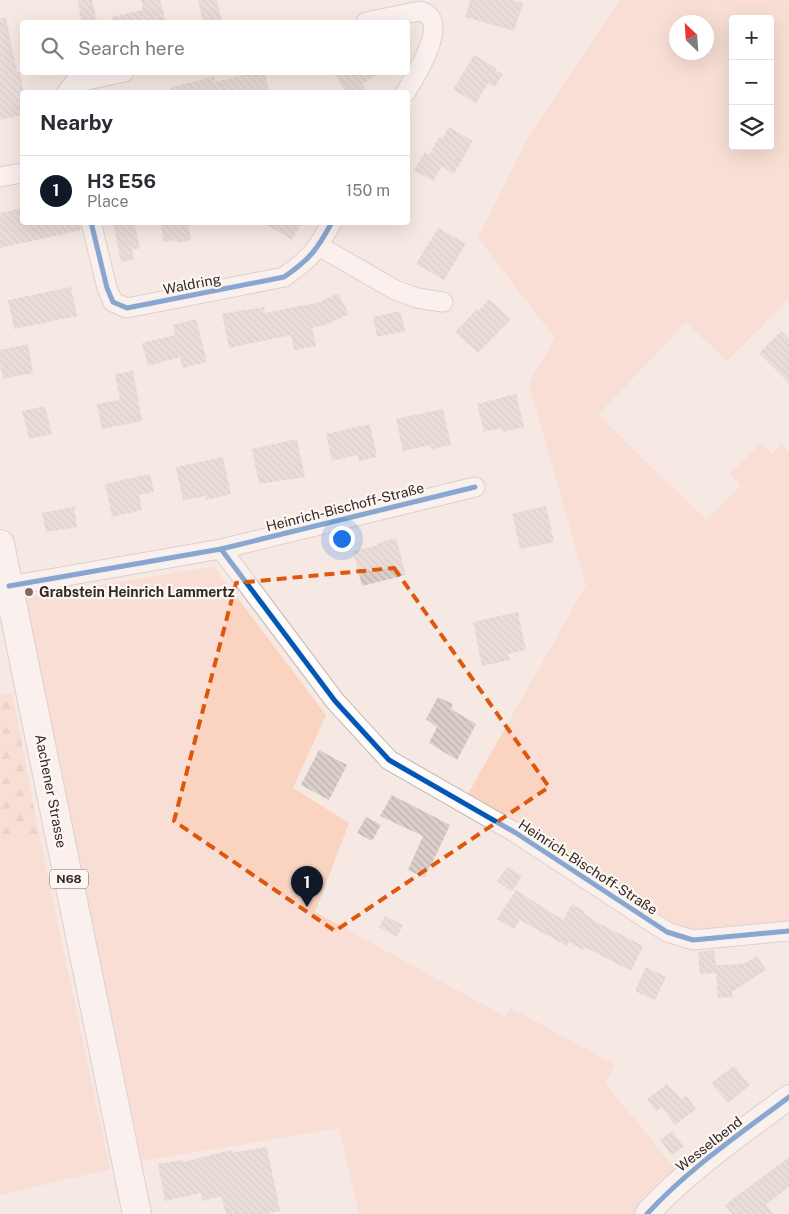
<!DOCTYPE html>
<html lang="en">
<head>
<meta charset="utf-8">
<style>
  body { margin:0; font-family:"Public Sans",sans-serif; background:#f2f2f3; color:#2b2b33 }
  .controls { position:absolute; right:15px; top:15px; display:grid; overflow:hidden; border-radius:5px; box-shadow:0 5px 20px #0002 }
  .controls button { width:45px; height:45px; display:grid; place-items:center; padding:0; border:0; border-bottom:1px solid #e1e1e2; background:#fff; color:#2b2b33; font:25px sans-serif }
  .compass { position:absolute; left:669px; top:15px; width:45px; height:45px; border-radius:50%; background:#fff; box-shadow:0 5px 20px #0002; rotate:335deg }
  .you { position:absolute; left:341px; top:538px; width:18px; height:18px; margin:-12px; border:4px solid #fff; border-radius:50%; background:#1a73e8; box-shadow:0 0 0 8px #1a73e833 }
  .badge { display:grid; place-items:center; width:32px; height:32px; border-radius:50%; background:#111827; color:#fff; font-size:16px; font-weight:700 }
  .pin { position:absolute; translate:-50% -41px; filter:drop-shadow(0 1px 2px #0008) }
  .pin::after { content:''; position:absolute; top:26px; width:18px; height:15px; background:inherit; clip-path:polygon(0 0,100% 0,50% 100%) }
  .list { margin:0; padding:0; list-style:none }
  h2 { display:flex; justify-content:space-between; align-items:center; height:65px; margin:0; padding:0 20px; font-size:21px }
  h2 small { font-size:16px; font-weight:400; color:#7c7c81 }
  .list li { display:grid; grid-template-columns:32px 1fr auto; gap:15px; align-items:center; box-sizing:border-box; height:70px; padding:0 20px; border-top:1px solid #e1e1e2 }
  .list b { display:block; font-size:19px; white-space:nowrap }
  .list p { margin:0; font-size:16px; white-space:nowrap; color:#7c7c81 }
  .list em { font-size:16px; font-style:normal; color:#7c7c81 }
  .icon { flex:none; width:28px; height:28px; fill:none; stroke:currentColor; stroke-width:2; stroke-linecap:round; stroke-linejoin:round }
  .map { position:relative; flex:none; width:789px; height:1214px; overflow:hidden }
  .search { position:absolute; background:#fff; box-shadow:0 5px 20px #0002; left:20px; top:20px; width:390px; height:55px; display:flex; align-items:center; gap:12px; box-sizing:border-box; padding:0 18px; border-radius:5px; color:#7c7c81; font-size:19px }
  .panel { position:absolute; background:#fff; box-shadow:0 5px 20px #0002; left:20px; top:90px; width:390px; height:135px; border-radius:5px }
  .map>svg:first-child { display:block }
</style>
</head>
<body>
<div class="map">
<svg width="789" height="1214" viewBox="0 0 789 1214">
  <defs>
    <pattern id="forest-firs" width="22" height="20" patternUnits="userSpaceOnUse" patternTransform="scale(1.25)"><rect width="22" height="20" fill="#fad3c1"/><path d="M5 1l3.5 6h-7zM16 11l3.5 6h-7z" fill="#d7b5a6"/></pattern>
    <pattern id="building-back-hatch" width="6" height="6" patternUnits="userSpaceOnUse" patternTransform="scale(1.25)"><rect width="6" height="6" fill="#dbcfca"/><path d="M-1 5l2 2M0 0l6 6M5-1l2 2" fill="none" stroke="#bdb2ad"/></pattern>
  </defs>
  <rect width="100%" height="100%" fill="#f6e8e3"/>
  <path fill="#fad3c1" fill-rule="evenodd" d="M 621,0 L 789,0 L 789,298 L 727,361 L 686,322 L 598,415 L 706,520 L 741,485 L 730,474 L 761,443 L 772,454 L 781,444 L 789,452 L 789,930 L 690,934 L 468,794 L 586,585 L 529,383 L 555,338 L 478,238 L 531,132 ZM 733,19 L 770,19 L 770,146 L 733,146 ZM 676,22 L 706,22 L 706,52 L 676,52 Z
    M 214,567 L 326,715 L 293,788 L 349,823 L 315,912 L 506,1017 L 511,1008 L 615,1065 L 605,1083 L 679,1174 L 632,1214 L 359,1214 L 339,1128 L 142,1161 L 25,597 Z
    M 39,835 L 110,1169 L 0,1195 L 0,843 Z"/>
  <path fill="url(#forest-firs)" d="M 12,693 L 39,835 L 0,843 L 0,696 Z"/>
  <path fill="url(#building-back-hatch)" d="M 78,0 L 92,0 L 97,22 L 81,22 Z
    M 141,0 L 160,0 L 166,22 L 113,22 L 112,17 L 143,10 Z
    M 198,0 L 217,0 L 222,22 L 203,22 Z
    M 470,0 L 513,0 L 523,3 L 514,31 L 465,17 Z
    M 0,18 L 6,18 L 17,72 L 20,72 L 24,92 L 22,92 L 22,115 L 0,120 Z
    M 474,55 L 496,68 L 495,70 L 503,74 L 495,87 L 488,83 L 476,103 L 453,90 Z
    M 256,72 L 265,72 L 269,92 L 171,92 L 170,88 L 214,76 L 215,82 Z
    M 333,72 L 382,72 L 362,84 L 367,92 L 346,92 Z
    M 449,127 L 473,141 L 454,174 L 442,166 L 433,181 L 414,170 L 425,152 L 429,155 L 439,137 L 442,139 Z
    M 22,208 L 22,222 L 80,222 L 81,230 L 0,248 L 0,213 Z
    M 113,222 L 134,222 L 140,248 L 132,250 L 134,259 L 121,262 Z
    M 160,222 L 188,222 L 191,240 L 177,243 L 176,240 L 164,242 Z
    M 262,222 L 302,222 L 292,240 Z
    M 438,228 L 466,244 L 444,280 L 416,264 Z
    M 71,287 L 77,316 L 14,329 L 8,300 Z
    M 338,293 L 349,314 L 327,324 L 312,328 L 316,346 L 294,350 L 291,335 L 229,348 L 222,314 L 264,307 L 265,313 L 320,302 Z
    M 489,299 L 511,319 L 478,353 L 455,332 L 477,309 L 479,310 Z
    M 400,311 L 405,331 L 377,337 L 373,317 Z
    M 196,319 L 207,362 L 183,368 L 180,357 L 148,366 L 142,343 L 175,335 L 173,325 Z
    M 781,331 L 789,339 L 789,383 L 759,353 Z
    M 28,344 L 33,373 L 3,379 L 0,363 L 0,350 Z
    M 133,371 L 142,421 L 102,429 L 97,404 L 120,400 L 115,374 Z
    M 516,394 L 524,427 L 503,432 L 502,428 L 484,432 L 477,404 Z
    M 45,406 L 52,434 L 29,439 L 22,411 Z
    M 443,409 L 451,445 L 432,449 L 431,445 L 403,451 L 396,419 Z
    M 370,424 L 377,457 L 359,461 L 358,455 L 332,461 L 326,434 Z
    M 297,439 L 305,477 L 259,484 L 252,449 Z
    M 223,457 L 231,494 L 206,500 L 206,496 L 183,500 L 176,467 Z
    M 150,474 L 154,492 L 139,495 L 142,510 L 112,517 L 105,484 Z
    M 546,506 L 554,542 L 520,549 L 512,514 Z
    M 74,507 L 77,527 L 46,532 L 42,513 Z
    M 396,538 L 406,575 L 362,586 L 353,551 L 378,545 L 378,543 Z
    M 518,612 L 526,650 L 508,654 L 510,660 L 482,666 L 473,622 Z
    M 438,697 L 453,704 L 451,709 L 476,724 L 457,760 L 429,743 L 437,727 L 426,719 Z
    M 319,750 L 347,765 L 329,800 L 301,785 Z
    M 392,795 L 450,825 L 425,878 L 408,870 L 423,836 L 380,816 Z
    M 366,817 L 381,825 L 372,841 L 357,833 Z
    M 507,867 L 522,876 L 512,892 L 497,881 Z
    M 516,890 L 563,920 L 572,904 L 585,912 L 584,914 L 598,923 L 643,946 L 631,971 L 585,947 L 583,950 L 569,942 L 567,946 L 520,920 L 514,929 L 497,919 Z
    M 385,916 L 403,925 L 397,937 L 379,927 Z
    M 714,950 L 716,965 L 743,964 L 757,956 L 766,970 L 732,992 L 733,997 L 718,998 L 716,973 L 700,974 L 698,952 Z
    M 646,967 L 666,977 L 655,1000 L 635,991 Z
    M 734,1066 L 750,1085 L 728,1103 L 711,1083 Z
    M 667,1084 L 681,1099 L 686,1096 L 696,1109 L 675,1125 L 662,1107 L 656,1111 L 647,1099 Z
    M 672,1131 L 684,1146 L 672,1155 L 660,1140 Z
    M 267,1147 L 280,1211 L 265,1214 L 226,1214 L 221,1196 L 202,1201 L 201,1193 L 165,1201 L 158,1164 L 183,1160 L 183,1162 L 232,1150 L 231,1153 Z
    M 789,1157 L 789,1187 L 766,1204 L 773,1214 L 732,1214 L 725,1205 Z"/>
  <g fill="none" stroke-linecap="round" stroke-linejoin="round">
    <g stroke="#bfb4af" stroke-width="21">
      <path id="minor" d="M 366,22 L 420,11 C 423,12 426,13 428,15 C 445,30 414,78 406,92
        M 67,92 L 74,83 L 124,72
        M 0,177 L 22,173
        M 91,222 L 107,288 L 113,302 L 127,308 L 284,277 C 310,259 317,250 332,222
        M 319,246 L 395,290 L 417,298 L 443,302
        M 221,549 L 335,701 L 389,760 L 516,833 L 667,932 L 693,940 L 789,931
        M 9,586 L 221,549 L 475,487"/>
    </g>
    <g stroke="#bfb4af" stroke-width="26">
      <path id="tertiary" d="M 647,1214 C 688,1169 740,1134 789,1097"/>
    </g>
    <g stroke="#bfb4af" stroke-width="30">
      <path id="primary" d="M 0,544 L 137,1214"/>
    </g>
    <use href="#minor" stroke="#fefcfb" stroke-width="19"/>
    <use href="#tertiary" stroke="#fefcfb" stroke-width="24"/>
    <use href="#primary" stroke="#fefcfb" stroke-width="28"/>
    <g stroke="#fdf7f4" stroke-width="8">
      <path id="cycleway" d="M 91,222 L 107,288 L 113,302 L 127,308 L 284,277 C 310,259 317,250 332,222
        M 221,549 L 335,701 L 389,760 L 516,833 L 667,932 L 693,940 L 789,931
        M 9,586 L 221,549 L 475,487
        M 647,1214 C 688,1169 740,1134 789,1097"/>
    </g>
    <use href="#cycleway" stroke="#0057b8" stroke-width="5"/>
  </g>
  <path d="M0 0H789V1214H0ZM 394,568 L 549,787 L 335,931 L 174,821 L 236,583 Z" fill="#f6e8e3" fill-opacity=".55" fill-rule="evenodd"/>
  <path fill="none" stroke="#df570d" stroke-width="4" stroke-dasharray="10 6" stroke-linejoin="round" d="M 394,568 L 549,787 L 335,931 L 174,821 L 236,583 Z"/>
  <circle fill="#786c67" stroke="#fdf7f4" stroke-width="2" cx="29" cy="592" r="5"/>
  <g text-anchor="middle" stroke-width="4.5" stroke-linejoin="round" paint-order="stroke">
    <rect fill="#fdf7f4" stroke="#706762" stroke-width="1" x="50" y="869.5" width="38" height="19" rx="4"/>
    <g font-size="12" font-weight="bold" fill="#342924">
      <text x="69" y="883">N68</text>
    </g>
    <g font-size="14" fill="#342924" stroke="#fdf7f4">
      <text transform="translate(192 284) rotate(-11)" y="5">Waldring</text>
      <text transform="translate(345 507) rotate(-14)" y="5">Heinrich-Bischoff-Straße</text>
      <text transform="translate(51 791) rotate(79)" y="5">Aachener Strasse</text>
      <text transform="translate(588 867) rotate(33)" y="5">Heinrich-Bischoff-Straße</text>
      <text transform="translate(709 1144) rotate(-38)" y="5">Wesselbend</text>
    </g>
    <g font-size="14" font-weight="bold" fill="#342924" stroke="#fdf7f4" text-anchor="start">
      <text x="39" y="597">Grabstein Heinrich Lammertz</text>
    </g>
  </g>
</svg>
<div class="controls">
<button>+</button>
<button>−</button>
<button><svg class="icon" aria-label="layers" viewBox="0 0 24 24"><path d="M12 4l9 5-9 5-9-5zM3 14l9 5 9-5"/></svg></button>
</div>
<svg class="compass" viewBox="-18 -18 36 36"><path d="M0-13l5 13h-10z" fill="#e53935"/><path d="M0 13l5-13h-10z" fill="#7c7c81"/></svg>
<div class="you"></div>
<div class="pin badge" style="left:307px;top:907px">1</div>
<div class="search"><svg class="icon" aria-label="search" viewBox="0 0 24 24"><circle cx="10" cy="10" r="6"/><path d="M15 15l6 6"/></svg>Search here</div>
<section class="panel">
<h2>Nearby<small></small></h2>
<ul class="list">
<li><span class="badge">1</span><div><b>H3 E56</b><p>Place</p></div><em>150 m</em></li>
</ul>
</section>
</div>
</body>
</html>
